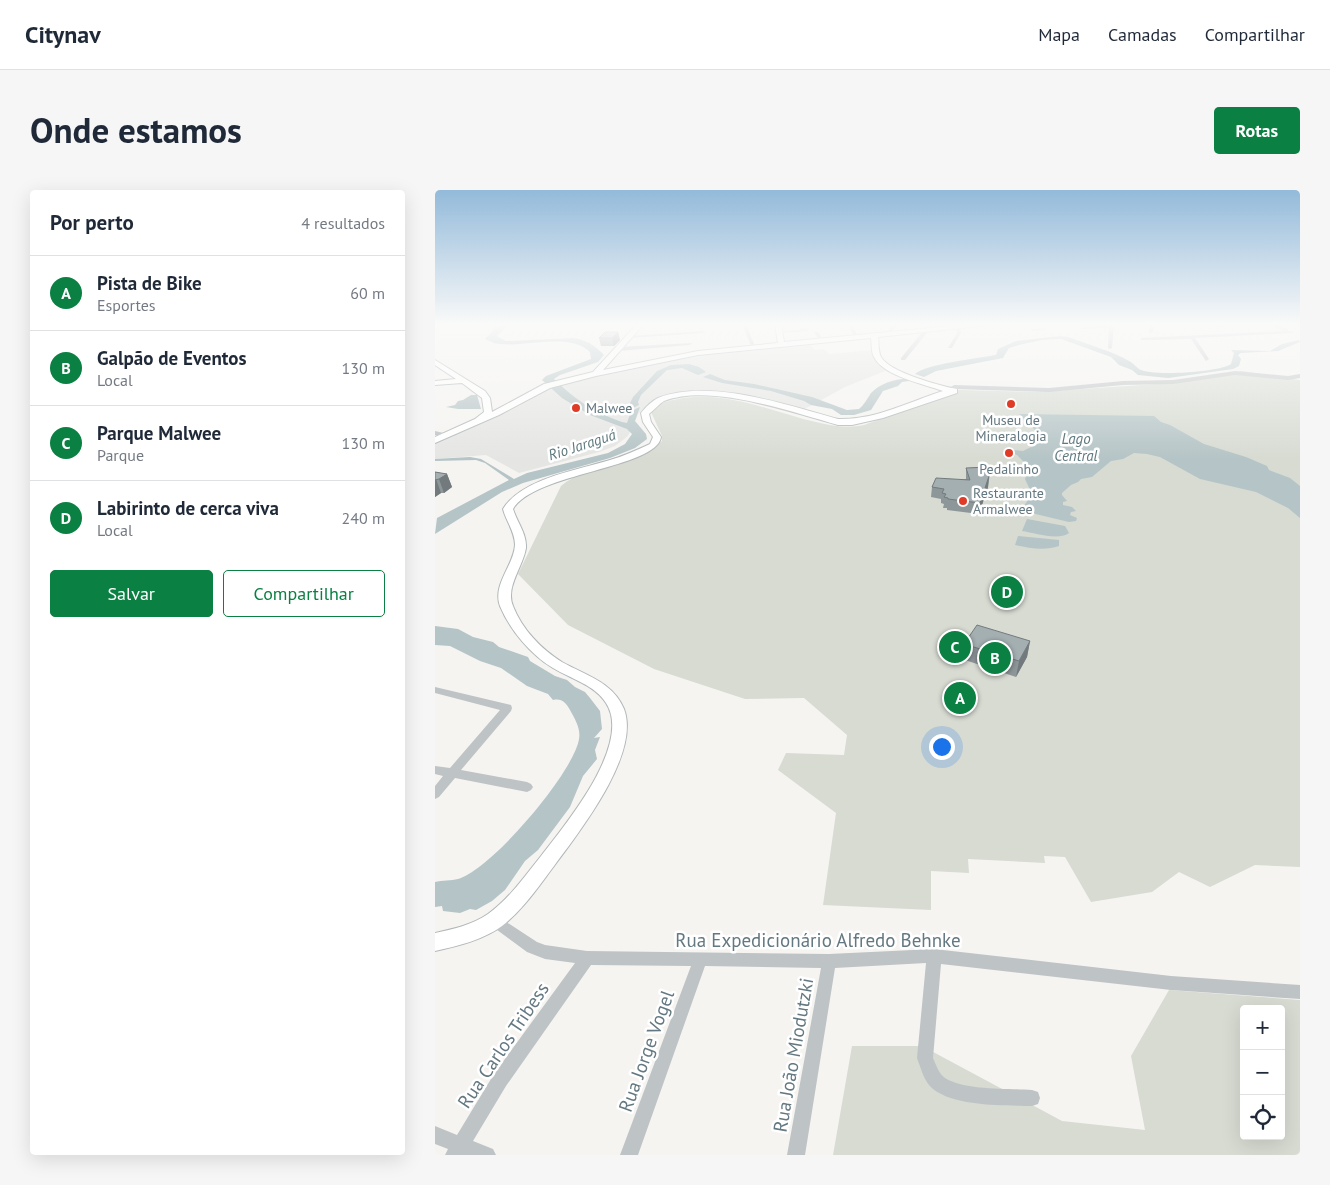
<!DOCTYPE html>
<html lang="pt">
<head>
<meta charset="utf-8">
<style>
  body { margin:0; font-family:"PT Sans",sans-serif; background:#f6f6f7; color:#1f2937 }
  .controls { position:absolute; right:15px; bottom:15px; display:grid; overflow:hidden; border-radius:5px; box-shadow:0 5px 20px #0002 }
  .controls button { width:45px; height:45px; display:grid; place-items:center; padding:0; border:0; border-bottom:1px solid #e0e1e3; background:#fff; color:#1f2937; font:25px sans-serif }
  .you { position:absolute; left:506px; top:556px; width:18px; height:18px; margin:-12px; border:4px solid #fff; border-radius:50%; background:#1a73e8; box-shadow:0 0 0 8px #1a73e833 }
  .badge { display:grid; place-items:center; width:32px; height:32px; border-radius:50%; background:#0b8043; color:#fff; font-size:16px; font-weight:700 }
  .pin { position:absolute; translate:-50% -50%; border:2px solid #fff; box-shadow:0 1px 5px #0006 }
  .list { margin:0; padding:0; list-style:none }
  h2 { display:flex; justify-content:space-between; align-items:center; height:65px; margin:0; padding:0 20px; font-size:21px }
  h2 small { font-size:16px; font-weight:400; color:#747a83 }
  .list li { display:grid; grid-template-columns:32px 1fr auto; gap:15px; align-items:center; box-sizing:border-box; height:75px; padding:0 20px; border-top:1px solid #e0e1e3 }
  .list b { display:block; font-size:19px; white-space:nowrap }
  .list p { margin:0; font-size:16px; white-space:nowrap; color:#747a83 }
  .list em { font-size:16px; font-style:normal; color:#747a83 }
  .actions { display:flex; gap:10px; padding:15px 20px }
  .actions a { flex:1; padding:11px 0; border:1px solid #0b8043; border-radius:5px; text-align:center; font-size:18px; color:#0b8043 }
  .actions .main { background:#0b8043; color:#fff }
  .icon { flex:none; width:28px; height:28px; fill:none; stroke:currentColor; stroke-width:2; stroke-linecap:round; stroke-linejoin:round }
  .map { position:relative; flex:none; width:865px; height:965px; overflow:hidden; border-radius:5px }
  header { display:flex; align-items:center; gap:30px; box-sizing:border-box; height:70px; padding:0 25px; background:#fff; border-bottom:1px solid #e0e1e3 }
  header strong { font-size:24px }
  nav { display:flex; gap:28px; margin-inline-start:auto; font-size:18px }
  .intro { display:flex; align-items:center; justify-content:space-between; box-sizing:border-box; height:120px; padding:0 30px }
  h1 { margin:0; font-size:35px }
  .button { padding:12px 22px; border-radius:5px; background:#0b8043; color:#fff; font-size:18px; font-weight:700 }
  main { display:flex; gap:30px; padding:0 30px }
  aside { flex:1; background:#fff; border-radius:5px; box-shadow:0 5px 20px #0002 }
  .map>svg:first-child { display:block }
</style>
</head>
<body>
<header>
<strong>Citynav</strong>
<nav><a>Mapa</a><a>Camadas</a><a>Compartilhar</a></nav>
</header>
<div class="intro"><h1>Onde estamos</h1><a class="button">Rotas</a></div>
<main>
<aside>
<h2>Por perto<small>4 resultados</small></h2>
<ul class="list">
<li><span class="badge">A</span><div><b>Pista de Bike</b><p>Esportes</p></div><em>60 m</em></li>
<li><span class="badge">B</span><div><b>Galpão de Eventos</b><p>Local</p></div><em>130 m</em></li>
<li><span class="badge">C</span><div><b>Parque Malwee</b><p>Parque</p></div><em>130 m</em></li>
<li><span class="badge">D</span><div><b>Labirinto de cerca viva</b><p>Local</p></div><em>240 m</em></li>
</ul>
<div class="actions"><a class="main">Salvar</a><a>Compartilhar</a></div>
</aside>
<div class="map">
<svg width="865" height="965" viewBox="0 0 865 965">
  <rect width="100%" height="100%" fill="#f5f4f1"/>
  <path fill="#e5e6e4" d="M 373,153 L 380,160 L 389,159 L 394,164 L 438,160 L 443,173 L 455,179 L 410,197 L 366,221 L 342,214 L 268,203 L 227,208 L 212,215 L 203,224 L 193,246 L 180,256 L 164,262 L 84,283 L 51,265 L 0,269 L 0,253 L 104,201 L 124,193 L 266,164 Z"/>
  <path fill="#d7dbd2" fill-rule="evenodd" d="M 807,181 L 865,190 L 865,677 L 820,675 L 775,697 L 744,682 L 717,702 L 656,712 L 630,667 L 609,666 L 610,673 L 533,669 L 534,683 L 496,681 L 496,720 L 388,715 L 401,623 L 343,580 L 351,563 L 409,565 L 412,545 L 369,508 L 310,509 L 219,479 L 133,435 L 83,384 L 126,296 C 155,272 198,275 227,251 L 227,246 L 216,222 C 220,213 230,212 238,210 C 293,197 343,226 395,235 C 407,237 418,237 429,235 L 524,200 L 602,202 L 722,194 Z
    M 734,800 L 865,810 L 865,965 L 398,965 L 417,856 L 487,856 L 627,931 L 710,940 L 696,866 ZM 809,819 L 846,819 L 846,946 L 809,946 Z"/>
  <path fill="#b5c4c6" d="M 60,134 L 71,134 L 71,137 L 62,146 L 71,151 L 138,148 C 150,149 161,156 169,165 L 163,172 L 125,185 L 119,189 C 142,211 157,221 187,232 L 192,233 L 196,221 L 205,217 L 200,231 L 211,244 L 212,249 L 200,258 L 175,268 L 88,293 L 67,302 L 0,344 L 2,328 L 74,290 L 50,273 L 41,270 L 0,271 L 0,269 L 35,267 L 46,269 L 79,289 L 92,283 L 173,263 L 190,254 L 197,244 L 192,239 L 155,225 L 127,208 L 107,190 L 111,186 L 156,169 L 155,162 C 135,142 91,157 65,154 C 59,154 55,151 50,149 L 58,141 Z
    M 625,146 L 634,147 C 654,155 677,161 696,172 C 699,174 701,177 704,179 C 716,187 786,182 796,174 L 799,163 L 796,160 L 835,161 L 847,154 L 864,150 L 865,152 L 843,161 L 806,163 L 803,165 L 806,169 L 804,176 L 798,179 L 733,188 L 703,185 L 697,180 L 684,175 L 676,167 L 626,149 L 607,150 L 584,155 L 574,158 L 568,168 L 501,181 L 489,187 L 480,184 C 490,174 545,168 561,165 L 563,159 L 581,151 Z
    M 254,174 L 264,177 L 271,182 L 263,185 L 247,178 L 232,180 L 206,205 L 203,212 L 204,215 L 196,219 L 195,213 L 198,207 L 222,181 L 236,175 Z
    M 275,184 L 290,190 L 319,194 L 377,207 L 412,220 L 424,219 C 429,215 432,209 436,203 C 446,192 468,186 481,190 L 467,192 L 463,196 L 448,201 L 436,220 L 419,225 L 406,225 L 397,219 L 376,215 L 369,211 L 336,201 L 287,193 L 268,187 Z
    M 36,205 L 42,205 L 46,219 L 23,219 L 11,217 L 20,215 L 23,211 L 28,210 Z
    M 584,224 L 719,226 L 726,232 L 735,235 L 769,254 L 811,267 L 832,276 L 834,280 L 855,288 L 865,296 L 865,328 L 853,318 L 821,302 L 765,289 L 725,267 L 712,264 L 699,263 L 688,269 L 676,271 L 657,287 L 646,289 L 643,292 L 636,295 L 627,303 L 627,305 L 632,311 L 628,312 L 628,315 L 637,317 L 641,321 L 636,322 L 635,325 L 642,328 L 641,331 L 634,332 L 588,321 L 589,316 L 597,304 L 590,289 L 594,277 L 582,265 L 575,262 L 578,260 L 588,261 L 606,252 L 607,247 Z
    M 592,329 L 630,336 L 634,343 C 623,351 600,343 587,341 Z
    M 583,346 L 624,350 L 624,356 C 609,361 595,358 580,355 Z
    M 0,436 L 23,439 L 38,447 L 58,452 L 64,457 L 93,467 L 95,471 L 120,486 L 132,490 L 140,497 L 150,502 L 155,508 L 165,521 L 167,539 L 159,548 L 165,547 L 160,560 L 162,569 L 148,586 L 135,617 L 103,660 L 90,671 L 70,700 L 57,711 L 41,720 L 35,719 L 25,723 L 8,721 L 7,716 L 0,717 L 0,692 C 7,690 16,691 23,689 C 57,679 139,582 144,549 C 146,539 140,529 135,520 C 131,513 127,508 118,510 L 113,504 L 92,496 L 66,478 L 45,471 L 15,456 L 0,455 Z"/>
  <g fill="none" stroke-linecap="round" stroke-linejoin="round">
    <g stroke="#b1b7b9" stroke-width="2">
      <path id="major" d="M 202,134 L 209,134 L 168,180 L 263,161 L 343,153 L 340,134 L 346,134 L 349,152 L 538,134 L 562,134 L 443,147 C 444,154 443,161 446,167 C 454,182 505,196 522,199 L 522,203 L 448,228 L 417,235 L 403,235 C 356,222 276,193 229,211 C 224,214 219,220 214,224 L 216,232 L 226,247 C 222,278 99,283 78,319 C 82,332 92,344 91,358 C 88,377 70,397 78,416 C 87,439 106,459 127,472 C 150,485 178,492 189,519 C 206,564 144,642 119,676 C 103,697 88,720 67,736 C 48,750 23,756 0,761 L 0,743 C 18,739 37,735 53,724 C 74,709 90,686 106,666 C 130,635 198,554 171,513 C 160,495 136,489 118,478 C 96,465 75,440 65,416 C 57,395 79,375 80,355 C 80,342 71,331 68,319 C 86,289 142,280 175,270 C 189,266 202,260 215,254 L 218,247 L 208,232 L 206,223 C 210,218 217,211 223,208 C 274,188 352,215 403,229 C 441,230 473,212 508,201 C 489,194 448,186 439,167 C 436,162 437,154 436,148 L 263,165 L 161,186 L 115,198 L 64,225 L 0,253 L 0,247 L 40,229 L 49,222 L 47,208 L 27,193 L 0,195 L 0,191 L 21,189 L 0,175 L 0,170 L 50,201 L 55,208 L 57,222 L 109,194 L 158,182 Z"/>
    </g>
    <path fill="#bec3c5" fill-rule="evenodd" d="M 210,134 L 230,134 L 204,137 L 202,136 Z
      M 307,134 L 311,134 L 321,159 L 317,158 Z
      M 396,134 L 400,134 L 400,136 L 396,137 Z
      M 413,134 L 417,134 L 424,149 L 420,149 Z
      M 458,134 L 463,134 L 458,140 L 458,145 L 454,145 L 454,140 Z
      M 494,134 L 499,134 L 470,170 L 466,170 L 466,168 Z
      M 679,134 L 677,158 L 675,159 L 673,158 L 674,137 L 648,139 L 646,138 Z
      M 715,134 L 719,134 L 718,142 L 716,143 L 714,142 Z
      M 759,134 L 764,134 L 764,135 L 762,136 Z
      M 787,134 L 804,134 L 782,137 L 780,136 Z
      M 833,134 L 840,134 L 853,139 L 853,141 L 859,142 L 857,143 L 760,148 L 774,169 L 771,171 L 756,149 L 707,150 L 705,149 L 707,148 L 849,141 Z
      M 523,137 L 525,138 L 526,143 L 517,158 L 513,158 L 522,143 L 521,138 Z
      M 611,138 L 609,140 L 597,141 L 595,140 Z
      M 374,139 L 372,141 L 343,143 L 341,142 Z
      M 270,141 L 268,143 L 194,148 L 192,147 L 194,146 Z
      M 379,142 L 383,142 L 389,152 L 385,152 Z
      M 257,153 L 255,155 L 183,161 L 180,159 L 183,157 Z
      M 800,181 L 853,186 L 865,184 L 865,188 L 853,190 L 800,185 L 738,194 L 688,195 L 614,202 L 519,199 L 516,197 L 519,195 L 614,198 L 688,191 L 738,190 Z
      M 0,241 L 13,244 L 14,245 L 11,247 L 0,245 Z
      M 0,497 L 76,515 L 77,518 L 76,521 L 26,580 L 92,592 L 96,594 L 98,597 L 96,600 L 92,602 L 20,588 L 4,607 L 0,609 L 0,596 L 8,586 L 0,584 L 0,576 L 15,578 L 65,520 L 0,503 Z
      M 59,724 L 102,752 L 110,755 L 152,761 L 394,764 L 499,759 L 736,786 L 865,795 L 865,809 L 736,800 L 506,774 L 498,868 C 501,875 504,884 510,888 C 531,901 573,898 597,900 L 603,902 L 605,908 L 603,914 L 597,916 C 569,915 521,917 498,899 C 489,892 486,878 482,868 L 491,773 L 400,778 L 370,965 L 352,965 L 386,778 L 270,776 L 203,965 L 185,965 L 256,776 L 156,775 L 71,896 L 38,951 L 58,959 L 61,965 L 10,965 L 13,959 L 0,954 L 0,936 L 22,945 L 59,884 L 140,773 L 110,769 L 92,762 L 54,734 L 52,730 L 54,726 Z"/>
    <use href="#major" fill="#fff" fill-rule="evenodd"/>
  </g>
  <path fill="#8d9699" d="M 183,142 L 185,150 L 179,156 L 166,156 L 164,148 Z
    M 531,278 L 555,283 L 553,297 L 544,324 L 512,320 L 512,318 L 508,318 L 509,314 L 506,313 L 506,309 L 496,307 L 497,297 L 531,289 Z
    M 0,282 L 12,284 L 17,297 L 9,303 L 6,303 L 0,307 Z
    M 595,451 L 592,467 L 581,487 L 527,469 L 529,454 Z"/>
  <path fill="#737a7d" d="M 183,142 L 185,150 L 179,156 L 177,148 Z
    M 12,284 L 17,297 L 9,303 L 4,289 Z
    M 554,286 L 553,297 L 544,324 L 545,313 Z
    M 1,289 L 6,303 L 0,307 L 0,290 Z
    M 595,451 L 592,467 L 581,487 L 584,471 Z"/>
  <path fill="#a4afb2" stroke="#737a7d" d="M 170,142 L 183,142 L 177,148 L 164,148 Z
    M 553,277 L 555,283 L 552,283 L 554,286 L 545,313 L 513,309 L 513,308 L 509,307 L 511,304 L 507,303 L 509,299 L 497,297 L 501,288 L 535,290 L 531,278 Z
    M 0,282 L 12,284 L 4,289 L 0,290 Z
    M 542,435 L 595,451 L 584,471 L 529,454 Z"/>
  <linearGradient id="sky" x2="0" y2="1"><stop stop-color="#93bada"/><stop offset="0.5" stop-color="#fafaf9"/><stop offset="1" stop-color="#fafaf9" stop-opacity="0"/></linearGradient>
  <rect width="865" height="269" fill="url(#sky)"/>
  <g fill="#df3b26" stroke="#fff" stroke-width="2">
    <circle cx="576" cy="214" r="5"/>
    <circle cx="141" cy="218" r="5"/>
    <circle cx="574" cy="263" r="5"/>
    <circle cx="528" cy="311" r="5"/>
  </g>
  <g text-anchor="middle" stroke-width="5" stroke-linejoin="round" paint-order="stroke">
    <g font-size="14" fill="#647881" stroke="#fff" text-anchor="start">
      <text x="151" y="223">Malwee</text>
      <text x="576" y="235" text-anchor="middle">Museu de<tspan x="576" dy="16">Mineralogia</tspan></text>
      <text x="574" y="284" text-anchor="middle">Pedalinho</text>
      <text x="538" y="308">Restaurante<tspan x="538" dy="16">Armalwee</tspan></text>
    </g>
    <g font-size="15" font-style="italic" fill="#5f7a7f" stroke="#fff">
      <text x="641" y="254">Lago<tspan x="641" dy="17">Central</tspan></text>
      <text transform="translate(147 255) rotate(-18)" y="5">Rio Jaraguá</text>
    </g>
    <g font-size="19" fill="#647881" stroke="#fff">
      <text x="383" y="757">Rua Expedicionário Alfredo Behnke</text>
      <text transform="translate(68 855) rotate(-56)" y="7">Rua Carlos Tribess</text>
      <text transform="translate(211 861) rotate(-70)" y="7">Rua Jorge Vogel</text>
      <text transform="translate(358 865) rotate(-80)" y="7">Rua João Miodutzki</text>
    </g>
  </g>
</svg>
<div class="controls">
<button>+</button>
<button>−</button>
<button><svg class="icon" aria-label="locate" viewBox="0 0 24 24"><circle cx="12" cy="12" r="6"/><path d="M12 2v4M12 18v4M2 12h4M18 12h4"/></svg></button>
</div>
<div class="you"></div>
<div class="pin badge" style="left:525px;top:508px">A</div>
<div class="pin badge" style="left:560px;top:468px">B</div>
<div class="pin badge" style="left:520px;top:457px">C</div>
<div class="pin badge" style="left:572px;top:402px">D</div>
</div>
</main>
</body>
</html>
